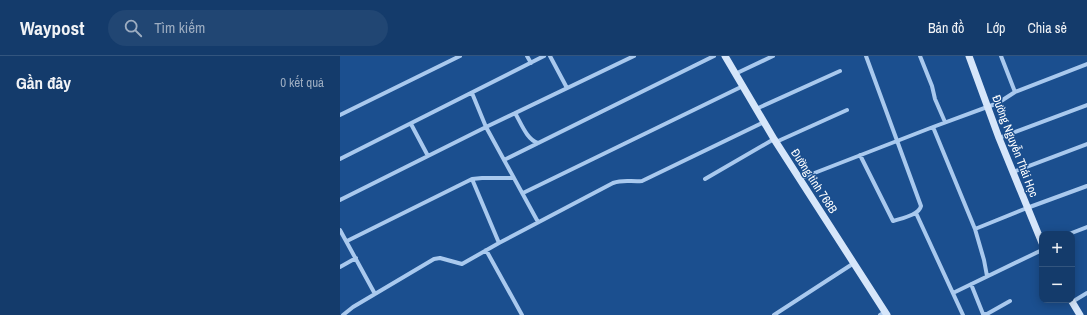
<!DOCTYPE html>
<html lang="vi">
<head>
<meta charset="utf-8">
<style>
  body { margin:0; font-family:"Archivo Narrow",sans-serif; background:#214673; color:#f1f3f6 }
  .controls { position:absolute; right:12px; bottom:12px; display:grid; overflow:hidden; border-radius:8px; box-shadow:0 2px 10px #0003 }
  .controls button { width:36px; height:36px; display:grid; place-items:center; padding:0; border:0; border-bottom:1px solid #33557e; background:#143b6b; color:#f1f3f6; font:20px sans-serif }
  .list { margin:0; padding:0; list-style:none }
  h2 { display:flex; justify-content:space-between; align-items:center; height:52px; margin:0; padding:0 16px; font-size:17px }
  h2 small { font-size:13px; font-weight:400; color:#9dadc1 }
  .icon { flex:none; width:22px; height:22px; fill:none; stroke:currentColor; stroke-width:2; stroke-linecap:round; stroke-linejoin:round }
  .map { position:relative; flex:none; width:747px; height:259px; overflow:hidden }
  header { display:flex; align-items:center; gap:24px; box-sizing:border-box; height:56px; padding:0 20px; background:#143b6b; border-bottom:1px solid #33557e }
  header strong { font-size:19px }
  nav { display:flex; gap:22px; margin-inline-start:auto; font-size:14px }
  .search { width:280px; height:36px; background:#214673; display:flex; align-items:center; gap:10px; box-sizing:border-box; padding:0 14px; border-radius:22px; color:#9dadc1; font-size:15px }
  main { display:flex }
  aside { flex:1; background:#143b6b }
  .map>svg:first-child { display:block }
</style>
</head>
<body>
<header>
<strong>Waypost</strong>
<div class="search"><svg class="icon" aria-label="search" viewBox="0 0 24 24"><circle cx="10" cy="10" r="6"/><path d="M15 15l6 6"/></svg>Tìm kiếm</div>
<nav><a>Bản đồ</a><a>Lớp</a><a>Chia sẻ</a></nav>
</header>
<main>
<aside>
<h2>Gần đây<small>0 kết quả</small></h2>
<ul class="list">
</ul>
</aside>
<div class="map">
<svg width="747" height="259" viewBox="0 0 747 259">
  <rect width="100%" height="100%" fill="#1b4f8f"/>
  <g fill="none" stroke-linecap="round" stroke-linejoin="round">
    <path stroke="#a9c9ee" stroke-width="4" d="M 187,0 L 191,7
      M 210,0 L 227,32
      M 580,0 L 592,30 L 595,43 L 605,66
      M 661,0 L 675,36
      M 395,18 L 433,0
      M 132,37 L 146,71 L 198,166
      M 416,53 L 500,15
      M 175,57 C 181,67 187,84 198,87
      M 0,59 L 120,0
      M 71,68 L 88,100
      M 593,71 L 635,173 L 687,152 L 747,130
      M 659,82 L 747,49
      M 436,86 L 507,54
      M 520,99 L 553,165 C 562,162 579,159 581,150 L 526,0
      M 0,103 L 204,0
      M 164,104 L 374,0
      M 673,116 L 747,88
      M 365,123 L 434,83
      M 459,123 L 593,71 L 658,47 L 675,36 L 747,8
      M 183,137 L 403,30
      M 0,144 L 146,71 L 294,0
      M 576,157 L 623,259
      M 635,173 L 644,204 L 647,220
      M 0,174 L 35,238
      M 729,178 L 747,171
      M 7,185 L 132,123
      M 159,187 L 132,123 L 142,122 L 174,122
      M 146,194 L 182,259
      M 0,211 L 16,202
      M 631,228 L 643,258 L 647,258 L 670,245
      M 613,237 L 702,194
      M 732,246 L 747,237
      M 3,259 L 13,251 L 94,203 L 100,202 L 122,208 L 159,187 L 273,127 C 284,123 291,126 302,125 L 424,66
      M 434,259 L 514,207
      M 540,259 L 545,256"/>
    <path stroke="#d6e6fa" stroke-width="7" d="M 385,0 L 434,83 L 547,259
      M 629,0 L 659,82 L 702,187
      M 731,244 L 740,259"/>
  </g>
  <g text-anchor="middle" stroke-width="3" stroke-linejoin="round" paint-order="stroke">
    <g font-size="12" fill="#fff" stroke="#1b4f8f">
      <text transform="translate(675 90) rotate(69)" y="4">Đường Nguyễn Thái Học</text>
      <text transform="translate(474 125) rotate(57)" y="4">Đường tỉnh 768B</text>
    </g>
  </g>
</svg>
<div class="controls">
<button>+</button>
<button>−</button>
</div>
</div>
</main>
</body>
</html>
